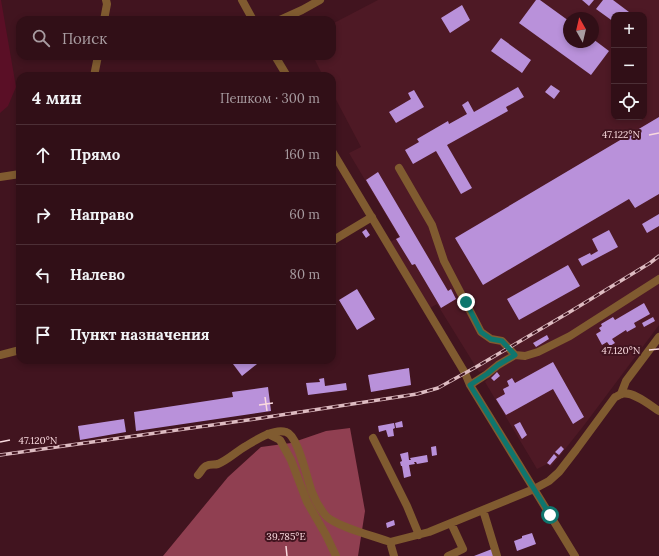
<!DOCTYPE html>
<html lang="ru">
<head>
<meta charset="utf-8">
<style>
  body { margin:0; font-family:Lora,serif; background:#3d1d24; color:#f1f3f6 }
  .controls { position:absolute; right:12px; top:12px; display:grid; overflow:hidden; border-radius:8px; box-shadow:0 2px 6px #0003 }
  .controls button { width:36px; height:36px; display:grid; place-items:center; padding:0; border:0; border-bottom:1px solid #4c2f36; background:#310f17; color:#f1f3f6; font:20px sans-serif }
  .compass { position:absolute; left:563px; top:12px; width:36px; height:36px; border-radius:50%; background:#310f17; box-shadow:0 2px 6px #0003; rotate:352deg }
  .stop { position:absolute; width:12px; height:12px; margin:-9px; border:3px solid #0f766e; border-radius:50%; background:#fff }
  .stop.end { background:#0f766e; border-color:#fff; box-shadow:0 1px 4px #0008 }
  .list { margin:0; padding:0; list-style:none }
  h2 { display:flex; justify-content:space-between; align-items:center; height:52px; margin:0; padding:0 16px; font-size:17px }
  h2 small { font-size:13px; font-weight:400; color:#a89ca1 }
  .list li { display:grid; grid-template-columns:26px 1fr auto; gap:12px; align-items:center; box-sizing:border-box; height:60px; padding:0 16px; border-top:1px solid #4c2f36 }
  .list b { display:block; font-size:15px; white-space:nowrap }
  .list em { font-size:13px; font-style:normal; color:#a89ca1 }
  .icon { flex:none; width:22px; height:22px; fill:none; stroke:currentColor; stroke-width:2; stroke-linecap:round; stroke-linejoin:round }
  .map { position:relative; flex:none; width:659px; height:556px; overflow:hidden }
  .search { position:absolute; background:#310f17; box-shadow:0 2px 6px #0003; left:16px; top:16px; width:320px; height:44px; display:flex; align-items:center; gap:10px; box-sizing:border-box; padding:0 14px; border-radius:12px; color:#a89ca1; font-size:15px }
  .panel { position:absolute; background:#310f17; box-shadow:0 2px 6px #0003; left:16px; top:72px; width:320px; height:292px; border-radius:12px }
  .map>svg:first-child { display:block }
</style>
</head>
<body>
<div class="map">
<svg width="659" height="556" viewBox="0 0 659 556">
  <rect width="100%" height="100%" fill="#41141f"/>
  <path fill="#4e1925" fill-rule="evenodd" d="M 378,0 L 659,0 L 659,325 L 585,424 L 551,467 L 547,464 L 537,469 L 485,382 L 489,377 L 485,371 L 479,372 L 476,367 L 437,304 L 430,308 L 390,242 L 399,237 L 349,153 L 361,147 L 332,92 L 332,76 L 323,76 L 313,56 L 332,56 L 332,24 ZM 614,15 L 644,15 L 644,117 L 614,117 ZM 569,18 L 593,18 L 593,42 L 569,42 Z"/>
  <path fill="#5a0f26" d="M 0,0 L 1,0 L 16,87 L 8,106 L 0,113 Z"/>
  <path fill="#903f51" d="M 350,428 L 365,511 L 358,556 L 163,556 L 228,477 L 261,447 L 291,443 L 326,431 Z"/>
  <path fill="#b991da" d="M 536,0 L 540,0 L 569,21 L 569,42 L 593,42 L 593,39 L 609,51 L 591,75 L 519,23 Z
    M 582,0 L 594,0 L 589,6 Z
    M 603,0 L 613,0 L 633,15 L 614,15 L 614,22 L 596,9 Z
    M 462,5 L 470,20 L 450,33 L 441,18 Z
    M 501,38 L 531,60 L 522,73 L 491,51 Z
    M 551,85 L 560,91 L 554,99 L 545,92 Z
    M 518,87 L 524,97 L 506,107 L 508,111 L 447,145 L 472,188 L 461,194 L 436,151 L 413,164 L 405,150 L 419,142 L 417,139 L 448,121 L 449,124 L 467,114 L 462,105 L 468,101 L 474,112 Z
    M 414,90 L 424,107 L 396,123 L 389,112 L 411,99 L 408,93 Z
    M 659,117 L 659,194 L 635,208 L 629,199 L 483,285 L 455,238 Z
    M 378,172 L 448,291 L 451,289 L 456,299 L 441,308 L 415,264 L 412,265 L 396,239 L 400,237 L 366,180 Z
    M 659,214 L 659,226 L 647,233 L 642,224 Z
    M 366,229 L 370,235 L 366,238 L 362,232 Z
    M 609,230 L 618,247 L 582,266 L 578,259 L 590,253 L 591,255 L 598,251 L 592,239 Z
    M 568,265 L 580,286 L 519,320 L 507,299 Z
    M 357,289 L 375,319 L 357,330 L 339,300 Z
    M 644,303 L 650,314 L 634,323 L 636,327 L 627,332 L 626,330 L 612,339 L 615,343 L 610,346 L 607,342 L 602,345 L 596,334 L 601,331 L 599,328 L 602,326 L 601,324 L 613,317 L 615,320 Z
    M 653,317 L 655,321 L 644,327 L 642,323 Z
    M 547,335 L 549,339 L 536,347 L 533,343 Z
    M 230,360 L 254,360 L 257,364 L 242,376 Z
    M 553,362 L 584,417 L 573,424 L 553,389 L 506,415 L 496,399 L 505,394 L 503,389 L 509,386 L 507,381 L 512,378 L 515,383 Z
    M 409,368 L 411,385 L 371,392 L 368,375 Z
    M 497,372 L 500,376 L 494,381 L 491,378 Z
    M 324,378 L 325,386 L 346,383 L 347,390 L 308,395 L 306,383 L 320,382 L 319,379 Z
    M 268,387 L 271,411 L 136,431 L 134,412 L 233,397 L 232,392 Z
    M 124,419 L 126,432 L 80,440 L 78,426 Z
    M 402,421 L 403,427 L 396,428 L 395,423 Z
    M 520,422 L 527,435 L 522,439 L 514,425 Z
    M 394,423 L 395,428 L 393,429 L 394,436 L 388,437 L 386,430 L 379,432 L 378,426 Z
    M 436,446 L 437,455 L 432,456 L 431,447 Z
    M 561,446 L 564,449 L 559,455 L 555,452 Z
    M 408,452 L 409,460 L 411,460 L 410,458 L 427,455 L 428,462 L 417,464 L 416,462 L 414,462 L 415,464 L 409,465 L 411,476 L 404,478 L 402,466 L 401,466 L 400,462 L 402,461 L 400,454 Z
    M 554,454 L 557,457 L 550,465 L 547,463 Z
    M 394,520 L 395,525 L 387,528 L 386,523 Z
    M 532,533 L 536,544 L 517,551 L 514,541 L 522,538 L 522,536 Z
    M 492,549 L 495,556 L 474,556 Z"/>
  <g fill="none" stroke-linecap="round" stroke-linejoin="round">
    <path stroke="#805b30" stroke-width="8" d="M 242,0 L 253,20
      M 104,20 L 107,4 L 106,0
      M 280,20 L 302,10 L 320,0
      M 275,56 L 287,76
      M 94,76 L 98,56
      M 332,151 L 465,373 L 470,385 L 534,489 L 549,481 L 559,472 L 576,450 L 615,397 C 616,397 621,394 621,394 C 632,390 650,405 659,411
      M 399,168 L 432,225 L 444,261 L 481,332 L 491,339 L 502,341 L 515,355 L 525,356 L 538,352 L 570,336 L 659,279
      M 0,177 L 20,174
      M 332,241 L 372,217
      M 0,355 L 20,350
      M 470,385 L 487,374 L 498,365 L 515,355
      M 621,394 L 626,381 L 659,337
      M 268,434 L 280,440 L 291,460 L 307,502 L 326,535 L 336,556
      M 373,438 L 407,506 L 419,535
      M 198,475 C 201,472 203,467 206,466 C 210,464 214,465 218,464 C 228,460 237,451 246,446 C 256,440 274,428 286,432 C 298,435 307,479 312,492 C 315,500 320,509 326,516 C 337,527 374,536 390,542
      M 483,510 L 497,556
      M 394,556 L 390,542 L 429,532 L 534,489 L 550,515 L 575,556
      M 448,556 L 463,549 L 451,523"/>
    <g stroke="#ddbbc1" stroke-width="3.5">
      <path id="rail" d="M 0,455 L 255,419 L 417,394 L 438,388 L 476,367 L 568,313 L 650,263 L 659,256"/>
    </g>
    <use href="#rail" stroke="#41141f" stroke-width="2" stroke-dasharray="6" stroke-linecap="butt"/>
  </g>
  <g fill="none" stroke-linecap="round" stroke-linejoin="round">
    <path stroke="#0f766e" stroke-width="5" d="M 466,302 L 481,332 L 491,339 L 502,341 L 515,355 L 498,365 L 487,374 L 470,385 L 550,515"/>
  </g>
  <path fill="none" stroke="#f9d9de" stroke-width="1.5" d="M 649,135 L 659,133M 649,350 L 659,349M 265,397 L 267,411M 259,405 L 273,403M 0,442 L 10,440M 286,546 L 287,556"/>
  <g font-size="10" text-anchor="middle" fill="#f9d9de" stroke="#41141f" stroke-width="4" stroke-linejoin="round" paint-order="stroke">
    <text x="621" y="138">47.122°N</text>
    <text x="621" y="354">47.120°N</text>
    <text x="38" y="444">47.120°N</text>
    <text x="286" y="540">39.785°E</text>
  </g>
</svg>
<div class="controls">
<button>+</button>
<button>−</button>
<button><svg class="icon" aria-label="locate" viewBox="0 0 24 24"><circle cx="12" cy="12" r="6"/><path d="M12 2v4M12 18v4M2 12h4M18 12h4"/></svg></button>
</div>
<svg class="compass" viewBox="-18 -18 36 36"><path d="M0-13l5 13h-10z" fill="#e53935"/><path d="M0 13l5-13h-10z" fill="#a89ca1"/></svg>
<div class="stop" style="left:550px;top:515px"></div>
<div class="stop end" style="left:466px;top:302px"></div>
<div class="search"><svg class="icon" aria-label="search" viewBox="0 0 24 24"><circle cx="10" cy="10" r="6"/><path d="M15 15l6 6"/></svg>Поиск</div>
<section class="panel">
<h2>4 мин<small>Пешком · 300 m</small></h2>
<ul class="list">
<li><svg class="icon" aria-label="ahead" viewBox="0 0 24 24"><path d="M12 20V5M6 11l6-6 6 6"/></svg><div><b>Прямо</b></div><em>160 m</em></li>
<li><svg class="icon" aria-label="right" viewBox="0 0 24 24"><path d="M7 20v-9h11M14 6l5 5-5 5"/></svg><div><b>Направо</b></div><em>60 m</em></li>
<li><svg class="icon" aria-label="left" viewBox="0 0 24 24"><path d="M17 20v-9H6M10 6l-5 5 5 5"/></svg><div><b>Налево</b></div><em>80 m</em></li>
<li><svg class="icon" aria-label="arrive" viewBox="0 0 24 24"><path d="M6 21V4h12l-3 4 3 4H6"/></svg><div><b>Пункт назначения</b></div></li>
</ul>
</section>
</div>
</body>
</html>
